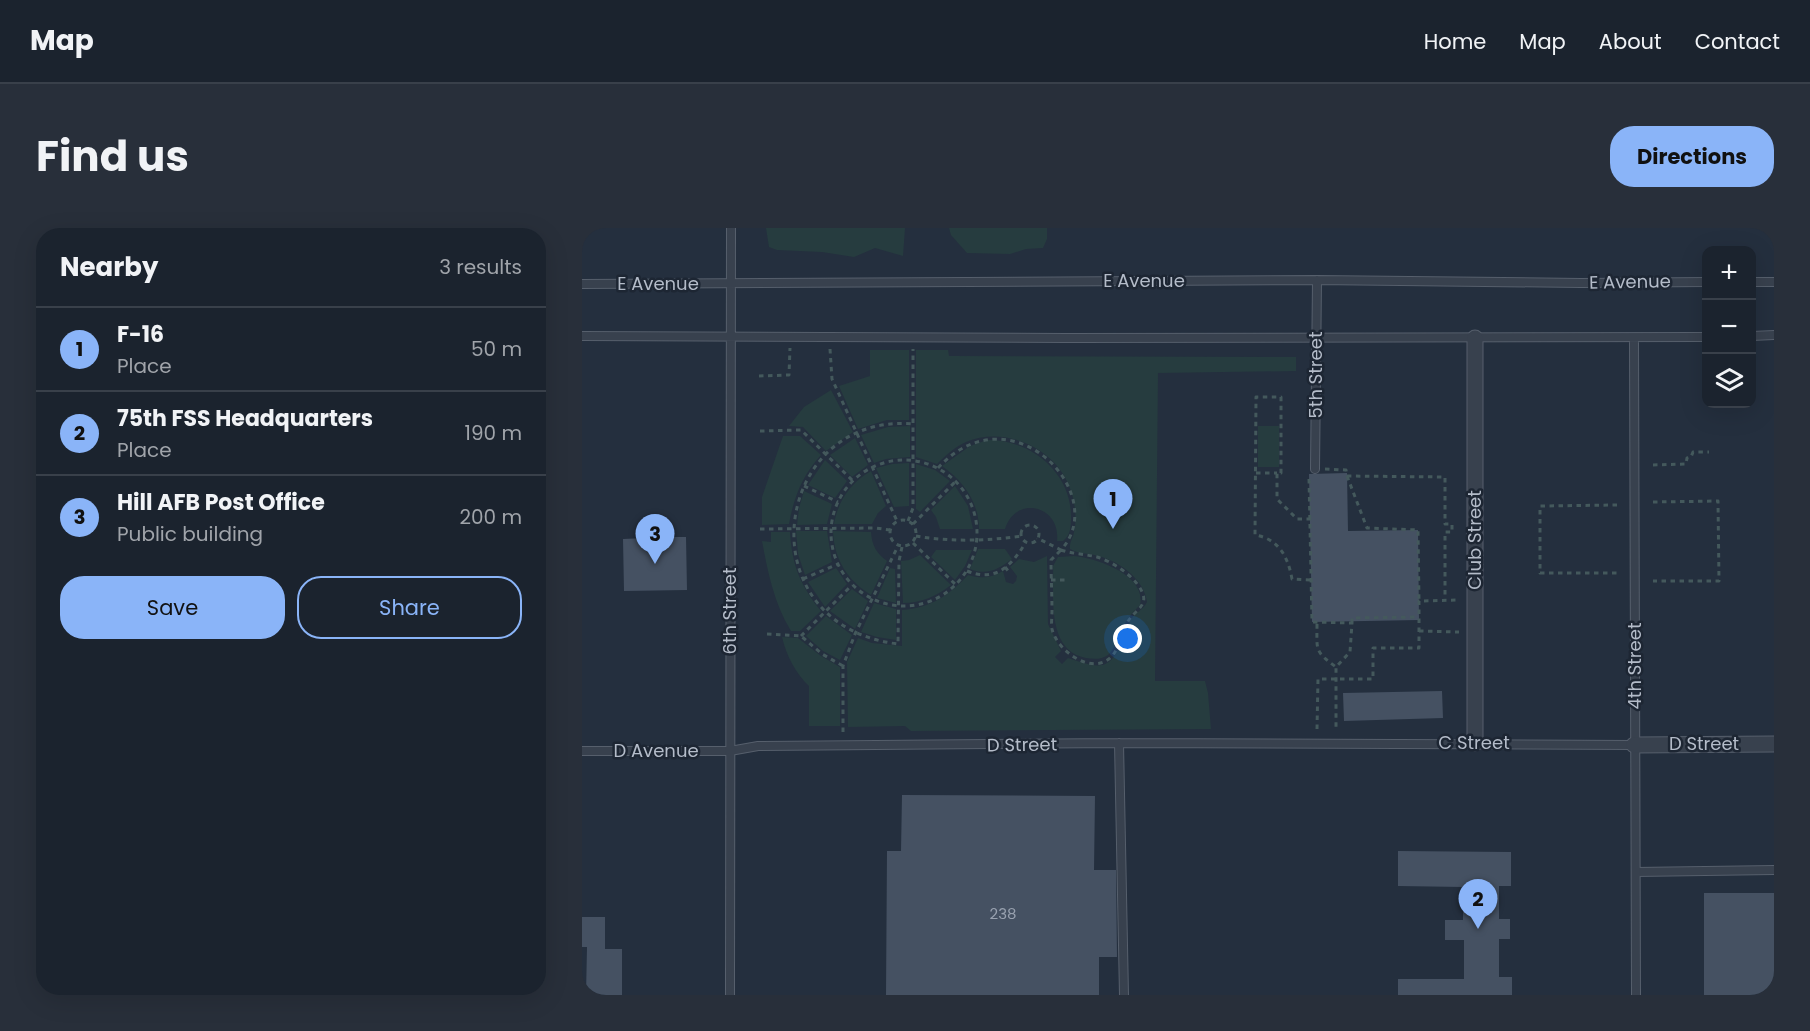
<!DOCTYPE html>
<html lang="en">
<head>
<meta charset="utf-8">
<style>
  body { margin:0; font-family:Poppins,sans-serif; background:#282f3a; color:#f1f3f6 }
  .controls { position:absolute; right:18px; top:18px; display:grid; overflow:hidden; border-radius:12px; box-shadow:0 6px 24px #0002 }
  .controls button { width:54px; height:54px; display:grid; place-items:center; padding:0; border:0; border-bottom:2px solid #39404a; background:#1b232e; color:#f1f3f6; font:30px sans-serif }
  .you { position:absolute; left:546px; top:411px; width:21px; height:21px; margin:-15px; border:4px solid #fff; border-radius:50%; background:#1a73e8; box-shadow:0 0 0 9px #1a73e833 }
  .badge { display:grid; place-items:center; width:39px; height:39px; border-radius:50%; background:#8ab4f8; color:#111; font-size:20px; font-weight:700 }
  .pin { position:absolute; translate:-50% -50px; filter:drop-shadow(0 2px 3px #0008) }
  .pin::after { content:''; position:absolute; top:32px; width:21px; height:18px; background:inherit; clip-path:polygon(0 0,100% 0,50% 100%) }
  .list { margin:0; padding:0; list-style:none }
  h2 { display:flex; justify-content:space-between; align-items:center; height:78px; margin:0; padding:0 24px; font-size:26px }
  h2 small { font-size:20px; font-weight:400; color:#a0a4aa }
  .list li { display:grid; grid-template-columns:39px 1fr auto; gap:18px; align-items:center; box-sizing:border-box; height:84px; padding:0 24px; border-top:2px solid #39404a }
  .list b { display:block; font-size:22px; white-space:nowrap }
  .list p { margin:0; font-size:20px; white-space:nowrap; color:#a0a4aa }
  .list em { font-size:20px; font-style:normal; color:#a0a4aa }
  .actions { display:flex; gap:12px; padding:18px 24px }
  .actions a { flex:1; padding:14px 0; border:2px solid #8ab4f8; border-radius:24px; text-align:center; font-size:21px; color:#8ab4f8 }
  .actions .main { background:#8ab4f8; color:#111 }
  .icon { flex:none; width:33px; height:33px; fill:none; stroke:currentColor; stroke-width:2; stroke-linecap:round; stroke-linejoin:round }
  .map { position:relative; flex:none; width:1192px; height:767px; overflow:hidden; border-radius:24px }
  header { display:flex; align-items:center; gap:36px; box-sizing:border-box; height:84px; padding:0 30px; background:#1b232e; border-bottom:2px solid #39404a }
  header strong { font-size:28px }
  nav { display:flex; gap:33px; margin-inline-start:auto; font-size:21px }
  .intro { display:flex; align-items:center; justify-content:space-between; box-sizing:border-box; height:144px; padding:0 36px }
  h1 { margin:0; font-size:42px }
  .button { padding:15px 27px; border-radius:24px; background:#8ab4f8; color:#111; font-size:21px; font-weight:700 }
  main { display:flex; gap:36px; padding:0 36px }
  aside { flex:1; background:#1b232e; border-radius:24px; box-shadow:0 6px 24px #0002 }
  .map>svg:first-child { display:block }
</style>
</head>
<body>
<header>
<strong>Map</strong>
<nav><a>Home</a><a>Map</a><a>About</a><a>Contact</a></nav>
</header>
<div class="intro"><h1>Find us</h1><a class="button">Directions</a></div>
<main>
<aside>
<h2>Nearby<small>3 results</small></h2>
<ul class="list">
<li><span class="badge">1</span><div><b>F-16</b><p>Place</p></div><em>50 m</em></li>
<li><span class="badge">2</span><div><b>75th FSS Headquarters</b><p>Place</p></div><em>190 m</em></li>
<li><span class="badge">3</span><div><b>Hill AFB Post Office</b><p>Public building</p></div><em>200 m</em></li>
</ul>
<div class="actions"><a class="main">Save</a><a>Share</a></div>
</aside>
<div class="map">
<svg width="1192" height="767" viewBox="0 0 1192 767">
  <rect width="100%" height="100%" fill="#242f3e"/>
  <path fill="#263c3f" d="M 184,0 L 323,0 L 321,28 L 293,20 L 272,29 L 240,24 L 195,22 L 187,19 Z
    M 367,0 L 465,0 L 465,11 L 461,20 L 444,21 L 428,26 L 385,25 L 369,7 Z
    M 288,122 L 327,122 L 327,192 L 305,192 L 276,201 L 257,158 L 288,148 Z
    M 334,122 L 366,122 L 367,128 L 714,129 L 714,143 L 576,145 L 573,453 L 623,453 L 626,465 L 629,501 L 329,503 L 323,498 L 266,499 L 265,434 L 276,410 L 290,415 L 320,418 L 320,382 C 349,380 367,367 386,347 C 400,351 409,350 421,343 L 424,354 L 431,356 L 434,353 L 435,348 L 428,339 L 437,331 L 452,334 L 465,328 L 466,396 L 479,423 L 473,429 L 480,436 L 486,430 C 519,441 528,444 542,409 C 544,404 546,396 549,391 C 554,384 561,382 565,374 C 562,351 537,333 516,328 C 506,325 496,326 488,321 C 487,315 491,310 492,304 C 495,291 493,275 489,263 C 476,221 424,197 384,214 C 373,219 364,227 355,236 L 334,229 Z
    M 249,162 L 271,204 L 244,223 L 221,199 L 207,198 L 222,179 Z
    M 328,198 L 328,229 L 304,231 L 292,235 L 279,207 L 306,199 Z
    M 676,198 L 697,198 L 697,239 L 676,239 Z
    M 201,208 L 218,208 L 239,227 C 220,248 212,269 207,296 L 180,297 L 180,269 Z
    M 273,210 L 286,237 L 270,249 L 248,227 Z
    M 405,212 C 448,211 489,244 489,288 C 489,298 489,307 481,313 L 475,313 C 479,277 433,267 423,301 L 397,301 C 397,274 381,253 360,238 L 388,218 Z
    M 243,232 L 265,253 L 253,270 L 226,257 Z
    M 327,235 L 327,278 L 312,279 L 294,240 L 310,236 Z
    M 334,236 L 353,242 L 368,253 L 338,284 L 334,281 Z
    M 289,243 L 304,278 L 296,285 L 290,296 L 252,296 C 256,273 268,255 289,243 Z
    M 373,258 L 386,278 L 391,301 L 358,301 L 354,289 L 349,282 Z
    M 222,263 L 250,276 L 245,296 L 215,297 L 217,280 Z
    M 214,303 L 245,303 L 250,334 L 223,347 L 216,326 Z
    M 251,303 L 289,304 C 290,317 294,325 305,333 L 289,367 C 265,352 252,331 251,303 Z
    M 189,304 L 208,304 C 210,337 218,357 239,383 L 218,403 L 209,403 C 192,375 186,345 180,313 L 189,314 Z
    M 396,321 L 423,321 L 430,331 C 417,341 405,348 388,341 Z
    M 354,322 L 390,322 L 383,338 L 373,352 L 349,329 Z
    M 338,327 L 369,357 C 355,368 339,375 321,375 L 319,333 L 327,332 Z
    M 492,328 C 514,330 565,347 558,377 C 550,385 544,392 539,403 C 535,411 533,421 526,427 C 519,432 511,431 504,430 C 464,423 472,368 471,338 L 476,329 Z
    M 254,340 L 265,356 L 243,379 L 226,354 Z
    M 308,340 L 313,341 L 314,375 L 295,370 Z
    M 270,361 L 286,373 L 273,401 L 248,383 Z
    M 292,375 L 314,381 L 314,412 L 295,409 L 279,404 Z
    M 244,388 L 270,407 L 258,432 L 241,423 L 224,408 Z
    M 200,409 L 216,410 L 239,428 L 258,439 L 258,498 L 227,498 L 227,458 C 214,446 204,427 200,409 Z"/>
  <path fill="#455162" d="M 765,245 L 766,303 L 836,302 L 837,392 L 730,394 L 727,246 Z
    M 63,303 L 85,303 L 85,309 L 104,309 L 105,362 L 42,363 L 41,311 L 63,310 Z
    M 860,463 L 861,490 L 762,493 L 761,465 Z
    M 320,567 L 513,568 L 512,642 L 534,642 L 535,729 L 517,729 L 517,767 L 304,767 L 305,623 L 319,623 Z
    M 816,623 L 929,624 L 929,658 L 917,658 L 917,691 L 928,691 L 928,711 L 917,711 L 917,749 L 930,749 L 930,767 L 816,767 L 816,751 L 882,751 L 882,712 L 863,712 L 863,692 L 881,692 L 881,659 L 816,658 Z
    M 1122,665 L 1192,665 L 1192,767 L 1122,767 Z
    M 0,689 L 23,689 L 23,721 L 40,721 L 40,767 L 4,767 L 5,719 L 0,719 Z"/>
  <g fill="none" stroke-linecap="round" stroke-linejoin="round">
    <g stroke="#565f6c" stroke-width="10">
      <path id="service" d="M 1170,54 L 1192,54
        M 0,56 L 735,52 L 999,55 L 1124,54
        M 0,108 L 485,110 L 1124,109
        M 1170,108 L 1192,107
        M 1052,110 L 1054,767
        M 733,241 L 735,52
        M 537,515 L 542,767
        M 0,523 L 148,523 L 176,518 L 537,515 L 1052,517
        M 1054,644 L 1192,642
        M 148,767 L 149,0"/>
    </g>
    <g stroke="#565f6c" stroke-width="17">
      <path id="minor" d="M 893,110 L 893,515
        M 1052,517 L 1192,516"/>
    </g>
    <path stroke="#44595c" stroke-width="3" stroke-dasharray="4.5 4.5" stroke-linecap="butt" d="M 248,121 L 250,151 L 315,293
      M 177,148 L 207,147 L 208,120
      M 178,203 L 219,202 L 271,253
      M249 305a73 73 0 1 1 146 0a73 73 0 1 1-146 0Z
      M 1071,237 L 1104,236 L 1105,230 L 1109,229 L 1111,224 L 1127,224
      M 356,240 C 429,160 530,266 479,322 L 455,310
      M 743,241 L 764,242 L 765,248 L 863,249 L 863,296 L 870,296 L 870,304 L 863,304 L 863,372
      M 674,245 L 695,245
      M 765,248 L 785,300 L 836,302 L 837,373
      M 727,251 L 730,394 L 770,395 L 768,424 L 754,439 L 754,501
      M 222,258 L 256,274
      M 1071,274 L 1136,273 L 1137,353 L 1071,353
      M 1035,277 L 958,278 L 958,345 L 1035,345
      M 729,291 L 715,291 L 695,271 L 695,245 L 699,245 L 699,169 L 674,169 L 673,307 C 697,311 706,329 710,351 L 729,352
      M308 305a13 13 0 1 1 26 0a13 13 0 1 1-26 0Z
      M 326,293 L 331,280 L 331,121
      M 331,296 L 374,253
      M439 306a9 9 0 1 1 18 0a9 9 0 1 1-18 0Z
      M 178,301 L 294,300 L 308,302
      M 334,308 C 368,314 405,313 440,308
      M 331,315 L 374,357
      M 320,319 L 317,333 L 316,416 C 161,397 190,184 331,196
      M 479,322 C 491,326 503,326 515,329 C 529,333 547,345 556,357 C 571,378 553,380 545,395 C 539,405 538,419 530,428 C 511,449 475,423 470,401 C 469,396 470,389 470,383 C 470,366 469,349 469,332 Z
      M 423,339 L 427,344
      M 385,343 C 414,355 430,337 444,314
      M 221,351 L 256,336
      M 469,352 L 485,352
      M 770,395 L 770,390 L 837,389
      M 735,396 C 735,422 732,423 754,439
      M 837,403 L 877,404
      M 185,406 L 219,408 L 240,426 L 261,438
      M 219,408 L 270,357
      M 735,501 L 736,451 L 791,451 L 791,420 L 837,420 L 837,373 L 878,372
      M 261,504 L 261,438 L 273,406 L 316,318"/>
    <use href="#service" stroke="#38414e" stroke-width="8"/>
    <use href="#minor" stroke="#38414e" stroke-width="15"/>
  </g>
  <g text-anchor="middle" stroke-width="5" stroke-linejoin="round" paint-order="stroke">
    <g font-size="15" fill="#98a1af">
      <text x="421" y="691">238</text>
    </g>
    <g font-size="18" fill="#b4bcc9" stroke="#1d2633">
      <text x="562" y="59">E Avenue</text>
      <text transform="translate(1048 54) rotate(-1)" y="6">E Avenue</text>
      <text x="76" y="62">E Avenue</text>
      <text transform="translate(734 147) rotate(-90)" y="6">5th Street</text>
      <text transform="translate(893 312) rotate(-90)" y="6">Club Street</text>
      <text transform="translate(148 383) rotate(-90)" y="6">6th Street</text>
      <text transform="translate(1053 438) rotate(-90)" y="6">4th Street</text>
      <text x="892" y="521">C Street</text>
      <text x="1122" y="522">D Street</text>
      <text transform="translate(440 517) rotate(-1)" y="6">D Street</text>
      <text x="74" y="529">D Avenue</text>
    </g>
  </g>
</svg>
<div class="controls">
<button>+</button>
<button>−</button>
<button><svg class="icon" aria-label="layers" viewBox="0 0 24 24"><path d="M12 4l9 5-9 5-9-5zM3 14l9 5 9-5"/></svg></button>
</div>
<div class="you"></div>
<div class="pin badge" style="left:531px;top:301px">1</div>
<div class="pin badge" style="left:896px;top:701px">2</div>
<div class="pin badge" style="left:73px;top:336px">3</div>
</div>
</main>
</body>
</html>
